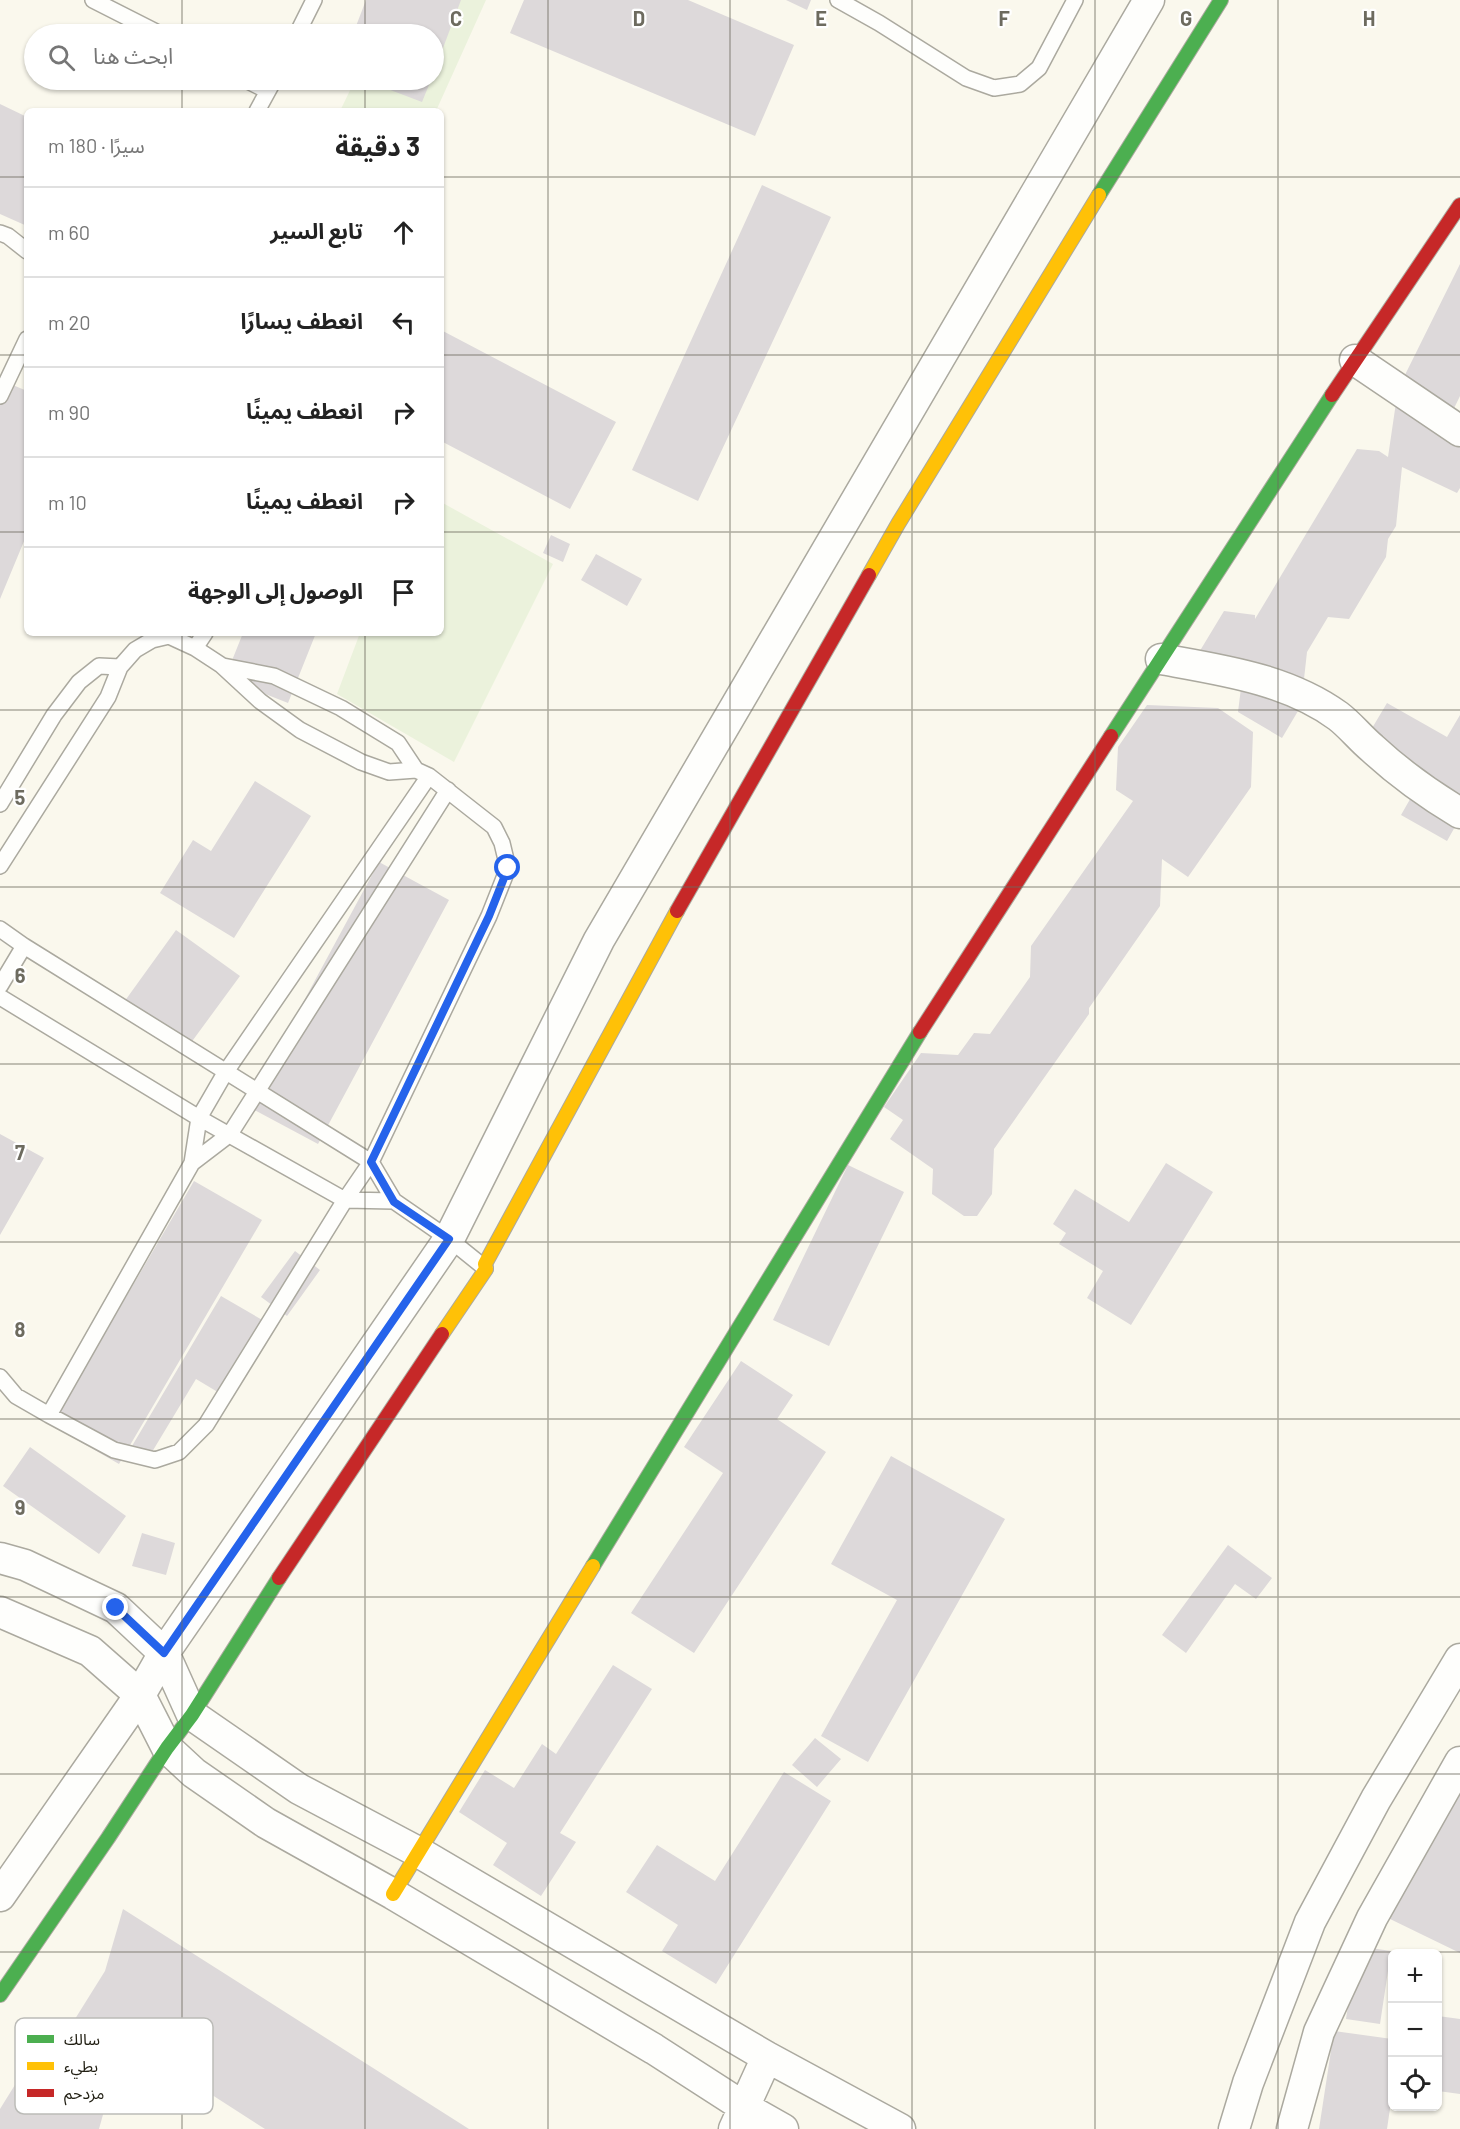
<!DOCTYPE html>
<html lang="ar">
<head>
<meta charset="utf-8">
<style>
  body { margin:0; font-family:Barlow,"Noto Sans Arabic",sans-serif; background:#f6f6f6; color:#222; direction:rtl }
  .controls { position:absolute; right:18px; bottom:18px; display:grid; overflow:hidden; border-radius:9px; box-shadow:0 2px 4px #0004 }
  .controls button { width:54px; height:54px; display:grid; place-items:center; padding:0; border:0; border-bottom:2px solid #e0e0e0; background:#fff; color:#222; font:30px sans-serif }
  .stop { position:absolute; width:18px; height:18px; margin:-14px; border:4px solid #2563eb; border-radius:50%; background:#fff }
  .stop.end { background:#2563eb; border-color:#fff; box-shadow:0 2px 6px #0008 }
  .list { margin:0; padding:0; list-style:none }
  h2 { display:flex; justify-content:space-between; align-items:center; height:78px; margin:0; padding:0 24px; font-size:26px }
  h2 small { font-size:20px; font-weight:400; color:#767676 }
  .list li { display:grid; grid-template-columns:39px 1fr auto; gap:18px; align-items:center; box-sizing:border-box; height:90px; padding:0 24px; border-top:2px solid #e0e0e0 }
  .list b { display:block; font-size:22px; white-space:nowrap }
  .list em { font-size:20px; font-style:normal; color:#767676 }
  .icon { flex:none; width:33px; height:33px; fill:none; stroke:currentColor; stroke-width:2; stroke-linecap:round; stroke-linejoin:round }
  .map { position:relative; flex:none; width:1460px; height:2129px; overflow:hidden; direction:ltr }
  .search { position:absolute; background:#fff; box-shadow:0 2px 4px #0004; left:24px; top:24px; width:420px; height:66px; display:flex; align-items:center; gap:15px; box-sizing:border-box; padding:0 21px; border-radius:33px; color:#767676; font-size:22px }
  .panel { position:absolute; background:#fff; box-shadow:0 2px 4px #0004; left:24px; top:108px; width:420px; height:528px; border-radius:9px; direction:rtl }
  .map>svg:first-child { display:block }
</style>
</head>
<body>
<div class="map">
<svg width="1460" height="2129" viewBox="0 0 1460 2129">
  <rect width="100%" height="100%" fill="#faf8ed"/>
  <path fill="#ebf2dc" d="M 393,0 L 486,0 L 436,111 L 340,111 L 355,80 L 434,80 L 434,34 L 377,34 Z
    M 441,502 L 553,564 L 454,762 L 337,694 L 360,633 L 441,633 Z"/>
  <path fill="#ddd9da" d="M 366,0 L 461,0 L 434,72 L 434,34 L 353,34 Z
    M 524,0 L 688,0 L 794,45 L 755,136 L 510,33 Z
    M 786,0 L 811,0 L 807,10 Z
    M 364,80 L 431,80 L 422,102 Z
    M 0,104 L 27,117 L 27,226 L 0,214 Z
    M 762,185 L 831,217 L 698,501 L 632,470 Z
    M 1460,264 L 1460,396 L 1442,433 L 1460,442 L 1460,488 L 1457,493 L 1402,467 L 1396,526 L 1388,539 L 1386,557 L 1349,619 L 1328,617 L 1307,652 L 1301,706 L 1282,738 L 1238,712 L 1242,680 L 1198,654 L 1224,611 L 1255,615 L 1255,619 L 1357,449 L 1379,451 L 1388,457 L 1398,389 Z
    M 441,330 L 616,422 L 570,509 L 441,441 Z
    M 8,383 L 27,391 L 27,534 L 0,599 L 0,401 Z
    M 551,535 L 570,544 L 563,562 L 543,553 Z
    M 596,554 L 642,579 L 627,606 L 581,580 Z
    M 243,633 L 316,633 L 288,703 L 225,678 Z
    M 1387,703 L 1447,737 L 1460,715 L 1460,818 L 1447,841 L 1401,815 L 1417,787 L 1365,740 Z
    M 1147,705 L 1218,708 L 1253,732 L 1251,787 L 1188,877 L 1162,859 L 1160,906 L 1089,1008 L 1089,1014 L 994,1149 L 992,1194 L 977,1216 L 964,1216 L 932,1194 L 933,1169 L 890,1139 L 903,1120 L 884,1107 L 921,1053 L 958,1055 L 974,1033 L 990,1034 L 1030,977 L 1031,946 L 1133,801 L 1116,790 L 1118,747 Z
    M 255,781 L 311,816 L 234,938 L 160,893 L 193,840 L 211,851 Z
    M 379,862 L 449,900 L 318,1144 L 247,1106 Z
    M 176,930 L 240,976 L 182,1055 L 119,1009 Z
    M 0,1134 L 44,1158 L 0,1235 Z
    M 1166,1163 L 1213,1192 L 1131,1325 L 1087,1298 L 1103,1271 L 1059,1244 L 1066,1233 L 1053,1224 L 1075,1189 L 1129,1222 Z
    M 848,1165 L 904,1192 L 829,1346 L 773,1320 Z
    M 194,1181 L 262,1220 L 119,1464 L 51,1425 Z
    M 295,1251 L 320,1270 L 287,1316 L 261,1297 Z
    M 221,1296 L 264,1321 L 221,1394 L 196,1379 L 149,1457 L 132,1446 Z
    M 741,1361 L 793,1395 L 777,1419 L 826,1452 L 694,1653 L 631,1613 L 723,1473 L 684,1447 Z
    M 30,1447 L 126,1516 L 99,1554 L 3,1486 Z
    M 891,1456 L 1005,1519 L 868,1762 L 821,1736 L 897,1600 L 831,1564 Z
    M 142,1533 L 175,1543 L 166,1575 L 132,1566 Z
    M 1228,1545 L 1272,1578 L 1256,1599 L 1235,1584 L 1186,1653 L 1162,1635 Z
    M 613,1665 L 652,1689 L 560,1833 L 576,1842 L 541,1896 L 493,1865 L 507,1843 L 459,1812 L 485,1770 L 514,1788 L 542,1744 L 556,1754 Z
    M 815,1738 L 841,1759 L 817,1787 L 792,1765 Z
    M 784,1772 L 831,1801 L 716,1984 L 662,1951 L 678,1925 L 626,1892 L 657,1845 L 715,1881 Z
    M 1460,1793 L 1460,1953 L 1388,1918 Z
    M 123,1909 L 469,2129 L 265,2129 L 133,2044 L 94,2105 L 104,2111 L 99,2129 L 0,2129 L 0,2109 L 49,2030 L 65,2035 L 105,1971 Z
    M 1357,1946 L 1391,1951 L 1380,2024 L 1346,2019 Z
    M 1438,2016 L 1460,2019 L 1460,2094 L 1438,2091 Z
    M 1334,2031 L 1392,2039 L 1392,2095 L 1387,2129 L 1319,2129 Z"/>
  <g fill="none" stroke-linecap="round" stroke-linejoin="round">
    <g stroke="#aba99f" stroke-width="18">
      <path id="lane" d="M 93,0 L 160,34
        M 838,0 L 879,23 L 966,78 L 994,88 L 1020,84 L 1039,68 L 1075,0
        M 297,34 L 314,0
        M 246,80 L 268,91
        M 257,111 L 274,80
        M 0,233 L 8,236 L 27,251
        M 0,396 L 27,339
        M 195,648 L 205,633
        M 223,666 L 274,676 L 341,708 L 398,743 L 416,770
        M 0,804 L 54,715 L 79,682 L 99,666 L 120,667
        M 0,866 L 108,697 L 120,667 L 135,650 L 152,640 L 169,636 L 195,648 L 221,665 L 260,701 L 300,730 L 361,762 L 389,772 L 416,770 L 429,776 L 494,827 L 502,843 L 508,868 L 489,916 L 371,1162 L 345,1200 L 206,1425 L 179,1452 L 155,1460 L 114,1450 L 49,1415 L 16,1396 L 0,1377
        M 0,929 L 24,946 L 371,1162 L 394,1201 L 449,1239 L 485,1268
        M 0,986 L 24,946
        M 0,997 L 199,1118 L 345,1200 L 394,1201
        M 192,1163 L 230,1134 L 448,790
        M 49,1415 L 192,1163 L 199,1118 L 225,1073 L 429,776"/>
    </g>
    <g stroke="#aba99f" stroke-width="33">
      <path id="street" d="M 1355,360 L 1460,431
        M 1161,659 C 1222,670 1287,679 1338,716 C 1350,725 1360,738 1372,748 C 1399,773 1428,794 1460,813
        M 0,1558 L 25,1565 L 116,1608 L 164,1653 L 192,1715 L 299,1789 L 420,1853 L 767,2057 L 900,2129
        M 0,1612 L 90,1651 L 140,1695 L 167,1748 L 194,1773 L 266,1823 L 393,1894 L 654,2049 L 744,2107 L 783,2129
        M 0,1896 L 140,1695 L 164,1653 L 449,1239 L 599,940 L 1149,0
        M 734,2129 L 767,2057
        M 1234,2129 L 1248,2083 L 1310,1922 L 1376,1799 L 1460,1659
        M 1292,2129 L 1319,2032 L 1372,1918 L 1460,1762"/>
    </g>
    <g stroke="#aba99f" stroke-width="16">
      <path id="fast" d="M 1099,195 L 1221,0
        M 1111,736 L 1332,395
        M 593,1566 L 920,1032
        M 0,1995 L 108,1838 L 167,1748 L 192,1715 L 279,1578"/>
    </g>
    <g stroke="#aba99f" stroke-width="16">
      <path id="slow" d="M 869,575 L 898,524 L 1099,195
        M 442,1334 L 486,1269 L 485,1264 L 677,911
        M 393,1894 L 593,1566"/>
    </g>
    <g stroke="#aba99f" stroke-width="16">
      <path id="jam" d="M 1332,395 L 1460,205
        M 677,911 L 869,575
        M 920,1032 L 1111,736
        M 279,1578 L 442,1334"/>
    </g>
    <use href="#lane" stroke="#fefefc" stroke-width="15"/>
    <use href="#street" stroke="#fefefc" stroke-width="30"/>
    <use href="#fast" stroke="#4caf50" stroke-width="14"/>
    <use href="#slow" stroke="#ffc107" stroke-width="14"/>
    <use href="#jam" stroke="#c62828" stroke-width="14"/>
  </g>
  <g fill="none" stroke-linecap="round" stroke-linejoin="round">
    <path stroke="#2563eb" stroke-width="8" d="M 116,1608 L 164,1653 L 449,1239 L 394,1202 L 371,1162 L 489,916 L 508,868"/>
  </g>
  <path fill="none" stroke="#6d6b5f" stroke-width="1.5" stroke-opacity="0.55" d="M 182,0 L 182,34M 365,0 L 365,34M 548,0 L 548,2129M 730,0 L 730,2129M 912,0 L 912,2129M 1095,0 L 1095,2129M 1278,0 L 1278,2129M 182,80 L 182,111M 365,80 L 365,111M 0,177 L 27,177M 441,177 L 1460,177M 0,355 L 27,355M 441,355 L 1460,355M 0,532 L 27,532M 441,532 L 1460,532M 182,633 L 182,2129M 365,633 L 365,2129M 0,710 L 1460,710M 0,887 L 1460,887M 0,1064 L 1460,1064M 0,1242 L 1460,1242M 0,1419 L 1460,1419M 0,1597 L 1460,1597M 0,1774 L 1460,1774M 0,1952 L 1460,1952"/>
  <rect x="15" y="2018" width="198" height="96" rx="9" fill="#fff" stroke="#bcbcb8" stroke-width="1.5"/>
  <rect x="27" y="2035" width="27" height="8" fill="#4caf50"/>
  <rect x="27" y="2062" width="27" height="8" fill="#ffc107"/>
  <rect x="27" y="2089" width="27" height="8" fill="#c62828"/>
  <g font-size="16" fill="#211f13">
    <text x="64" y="2045">سالك</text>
    <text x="64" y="2072">بطيء</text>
    <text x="64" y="2099">مزدحم</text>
  </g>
  <g font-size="20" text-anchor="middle" font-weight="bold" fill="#6d6b5f" stroke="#fff" stroke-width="4.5" stroke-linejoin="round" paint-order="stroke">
    <text x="456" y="26">C</text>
    <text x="639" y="26">D</text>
    <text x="821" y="26">E</text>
    <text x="1004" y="26">F</text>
    <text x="1186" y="26">G</text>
    <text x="1369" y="26">H</text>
    <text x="20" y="805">5</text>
    <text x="20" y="983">6</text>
    <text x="20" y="1160">7</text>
    <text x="20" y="1337">8</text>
    <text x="20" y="1515">9</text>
  </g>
</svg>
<div class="controls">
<button>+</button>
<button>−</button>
<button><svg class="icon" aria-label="locate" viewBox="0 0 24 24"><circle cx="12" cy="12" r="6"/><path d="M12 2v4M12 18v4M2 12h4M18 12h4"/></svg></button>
</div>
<div class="stop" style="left:508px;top:868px"></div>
<div class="stop end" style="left:116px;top:1608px"></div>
<div class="search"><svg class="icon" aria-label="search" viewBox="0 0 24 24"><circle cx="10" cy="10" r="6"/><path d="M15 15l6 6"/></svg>ابحث هنا</div>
<section class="panel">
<h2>3 دقيقة<small>سيرًا · 180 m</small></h2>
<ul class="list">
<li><svg class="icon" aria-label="ahead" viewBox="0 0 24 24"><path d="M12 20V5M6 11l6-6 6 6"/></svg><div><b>تابع السير</b></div><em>60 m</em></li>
<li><svg class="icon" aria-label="left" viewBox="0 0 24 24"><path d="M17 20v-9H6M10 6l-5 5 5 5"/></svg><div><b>انعطف يسارًا</b></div><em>20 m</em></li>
<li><svg class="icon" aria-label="right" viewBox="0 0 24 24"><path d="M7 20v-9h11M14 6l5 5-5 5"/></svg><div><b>انعطف يمينًا</b></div><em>90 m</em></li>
<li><svg class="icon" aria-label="right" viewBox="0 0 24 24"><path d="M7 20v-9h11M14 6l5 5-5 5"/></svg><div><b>انعطف يمينًا</b></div><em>10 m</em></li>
<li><svg class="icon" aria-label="arrive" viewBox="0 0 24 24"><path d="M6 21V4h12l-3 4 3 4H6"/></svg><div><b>الوصول إلى الوجهة</b></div></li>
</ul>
</section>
</div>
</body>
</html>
